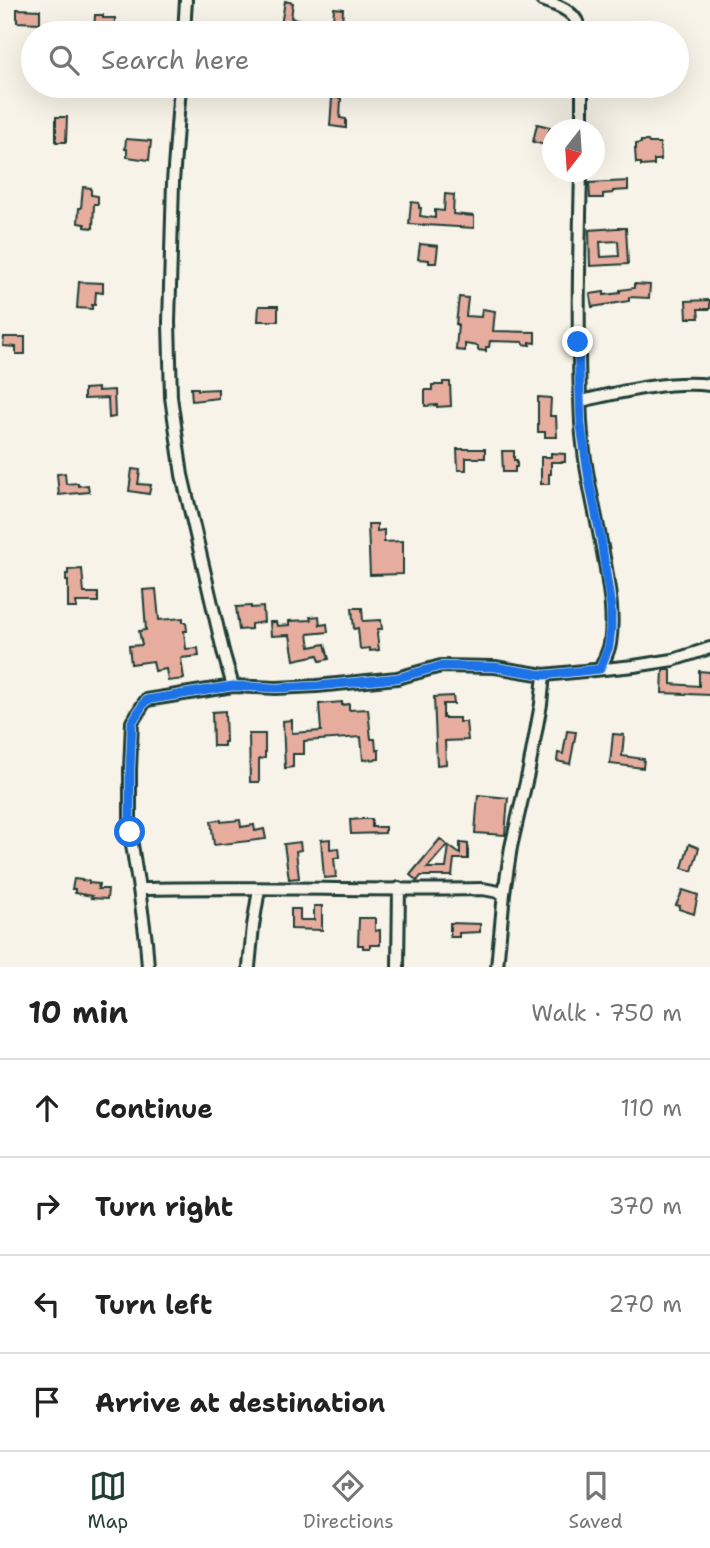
<!DOCTYPE html>
<html lang="en">
<head>
<meta charset="utf-8">
<style>
  body { margin:0; font-family:"Shantell Sans",sans-serif; background:#f2f2f2; color:#222 }
  .compass { position:absolute; left:542px; top:119px; width:63px; height:63px; border-radius:50%; background:#fff; box-shadow:0 7px 28px #0002; rotate:197deg }
  .stop { position:absolute; width:21px; height:21px; margin:-16px; border:5px solid #1a73e8; border-radius:50%; background:#fff }
  .stop.end { background:#1a73e8; border-color:#fff; box-shadow:0 2px 7px #0008 }
  .list { margin:0; padding:0; list-style:none }
  h2 { display:flex; justify-content:space-between; align-items:center; height:91px; margin:0; padding:0 28px; font-size:30px }
  h2 small { font-size:23px; font-weight:400; color:#767676 }
  .list li { display:grid; grid-template-columns:46px 1fr auto; gap:21px; align-items:center; box-sizing:border-box; height:98px; padding:0 28px; border-top:2px solid #e0e0e0 }
  .list b { display:block; font-size:26px; white-space:nowrap }
  .list em { font-size:23px; font-style:normal; color:#767676 }
  .icon { flex:none; width:38px; height:38px; fill:none; stroke:currentColor; stroke-width:2; stroke-linecap:round; stroke-linejoin:round }
  .map { position:relative; flex:none; width:710px; height:967px; overflow:hidden }
  .search { position:absolute; background:#fff; box-shadow:0 7px 28px #0002; left:21px; right:21px; top:21px; height:77px; display:flex; align-items:center; gap:18px; box-sizing:border-box; padding:0 24px; border-radius:38px; color:#767676; font-size:26px }
  .sheet { height:483px; background:#fff }
  nav { display:flex; justify-content:space-around; align-items:center; box-sizing:border-box; height:98px; border-top:2px solid #e0e0e0; background:#fff; font-size:19px; color:#767676 }
  nav a { display:grid; justify-items:center; gap:4px }
  nav .on { color:#1f3d34 }
  .map>svg:first-child { display:block }
</style>
</head>
<body>
<div class="map">
<svg width="710" height="967" viewBox="0 0 710 967">
  <rect width="100%" height="100%" fill="#f7f3e8"/>
  <filter id="ink" filterUnits="userSpaceOnUse"><feTurbulence type="fractalNoise" baseFrequency=".0143" numOctaves="2"/><feDisplacementMap in="SourceGraphic" scale="14" xChannelSelector="R" yChannelSelector="G"/><feConvolveMatrix kernelMatrix="1 2 1 2 8 2 1 2 1" color-interpolation-filters="sRGB"/></filter>
  <g filter="url(#ink)">
    <path fill="#e6ad9f" stroke="#1f3d34" stroke-width="2" fill-rule="evenodd" d="M 285,1 L 293,3 L 291,18 L 309,21 L 308,30 L 281,25 Z
      M 334,8 L 343,9 L 342,25 L 354,26 L 354,33 L 332,33 Z
      M 17,9 L 40,10 L 40,23 L 17,22 Z
      M 95,15 L 103,15 L 103,18 L 115,18 L 114,33 L 94,33 Z
      M 332,98 L 341,98 L 340,118 L 346,119 L 346,128 L 330,126 Z
      M 56,117 L 67,117 L 66,142 L 56,142 Z
      M 537,124 L 550,127 L 548,136 L 550,137 L 549,144 L 547,143 L 546,145 L 533,142 Z
      M 126,139 L 151,141 L 149,160 L 127,157 L 127,149 L 125,149 Z
      M 641,141 L 648,141 L 649,143 L 660,143 L 661,160 L 654,160 L 654,165 L 641,166 L 641,163 L 636,163 L 635,149 L 636,149 L 636,144 L 641,143 Z
      M 628,181 L 628,190 L 613,191 L 613,193 L 603,194 L 603,198 L 590,198 L 589,183 Z
      M 83,187 L 91,188 L 91,195 L 98,196 L 98,204 L 94,204 L 93,228 L 85,227 L 85,224 L 78,223 L 79,208 L 81,208 Z
      M 445,194 L 454,195 L 453,214 L 474,216 L 474,228 L 409,224 L 411,202 L 419,203 L 419,208 L 421,208 L 420,216 L 435,218 L 435,210 L 444,211 Z
      M 617,228 L 626,228 L 628,264 L 590,266 L 589,230 ZM 618,241 L 619,256 L 601,257 L 600,242 Z
      M 420,244 L 438,246 L 436,263 L 429,263 L 429,260 L 418,259 Z
      M 79,282 L 103,283 L 103,293 L 96,292 L 95,305 L 92,305 L 92,309 L 77,308 Z
      M 634,284 L 650,285 L 649,298 L 629,297 L 629,301 L 592,307 L 590,294 L 604,292 L 604,295 L 620,293 L 620,290 L 634,288 Z
      M 459,297 L 468,298 L 466,316 L 481,317 L 482,309 L 495,311 L 493,331 L 535,332 L 535,343 L 530,342 L 530,345 L 523,344 L 523,342 L 490,341 L 489,347 L 486,347 L 486,351 L 478,350 L 478,346 L 465,344 L 465,351 L 456,350 L 458,324 L 456,324 Z
      M 710,300 L 710,309 L 698,309 L 699,318 L 687,318 L 686,301 Z
      M 259,306 L 278,306 L 278,321 L 258,321 Z
      M 4,337 L 25,337 L 25,354 L 16,354 L 16,347 L 3,346 Z
      M 443,382 L 450,382 L 451,406 L 437,407 L 437,405 L 425,406 L 425,390 L 432,390 L 432,385 L 443,385 Z
      M 98,388 L 98,391 L 114,390 L 115,417 L 109,418 L 108,398 L 84,399 L 84,389 Z
      M 191,388 L 198,388 L 198,390 L 218,389 L 218,398 L 192,401 Z
      M 538,397 L 551,398 L 550,416 L 556,416 L 557,437 L 545,437 L 545,432 L 538,432 Z
      M 457,449 L 485,449 L 485,458 L 466,458 L 466,470 L 458,470 Z
      M 502,451 L 514,451 L 514,460 L 517,460 L 517,467 L 515,467 L 515,472 L 503,472 Z
      M 551,453 L 565,454 L 565,462 L 551,462 L 551,474 L 549,474 L 549,484 L 541,484 L 541,457 L 551,457 Z
      M 132,469 L 140,470 L 138,484 L 151,485 L 149,494 L 129,491 Z
      M 65,473 L 66,484 L 78,483 L 78,486 L 88,485 L 89,492 L 59,495 L 57,474 Z
      M 368,524 L 377,524 L 377,531 L 384,530 L 384,542 L 403,541 L 403,574 L 370,575 Z
      M 82,569 L 84,593 L 98,593 L 98,602 L 76,602 L 77,608 L 68,608 L 68,581 L 66,581 L 66,574 L 68,574 L 68,570 Z
      M 156,589 L 159,620 L 183,618 L 183,622 L 186,622 L 187,631 L 184,631 L 186,649 L 198,648 L 199,656 L 181,658 L 184,679 L 168,681 L 166,669 L 155,671 L 153,661 L 131,664 L 129,646 L 142,645 L 139,631 L 146,630 L 143,590 Z
      M 251,606 L 251,608 L 263,607 L 264,622 L 251,624 L 251,629 L 239,630 L 236,607 Z
      M 352,608 L 362,608 L 363,621 L 381,620 L 382,629 L 378,629 L 377,634 L 379,650 L 370,651 L 370,648 L 360,649 L 358,628 L 354,629 Z
      M 319,616 L 320,625 L 327,624 L 328,632 L 308,634 L 310,647 L 325,644 L 329,659 L 320,661 L 318,655 L 294,660 L 290,635 L 271,636 L 270,622 L 276,622 L 277,626 L 289,625 L 289,621 L 311,620 L 310,617 Z
      M 663,670 L 671,670 L 671,684 L 699,686 L 699,671 L 710,672 L 710,695 L 662,693 Z
      M 453,696 L 454,704 L 443,704 L 443,718 L 459,718 L 459,722 L 466,722 L 468,740 L 445,741 L 446,764 L 437,765 L 434,697 Z
      M 342,702 L 342,705 L 349,704 L 349,710 L 368,709 L 371,739 L 375,739 L 376,750 L 379,750 L 379,759 L 363,760 L 361,737 L 319,740 L 304,741 L 304,754 L 293,754 L 293,767 L 285,768 L 283,721 L 292,720 L 292,733 L 321,731 L 319,704 Z
      M 225,711 L 226,742 L 224,742 L 224,746 L 213,746 L 212,712 Z
      M 567,731 L 576,732 L 570,764 L 557,761 L 558,753 L 563,754 Z
      M 249,734 L 265,734 L 265,758 L 259,759 L 259,782 L 250,782 Z
      M 613,734 L 624,735 L 622,756 L 644,759 L 643,768 L 610,764 Z
      M 478,795 L 508,798 L 505,835 L 475,833 Z
      M 362,819 L 372,819 L 372,827 L 385,827 L 385,833 L 351,834 L 350,820 Z
      M 221,820 L 221,822 L 240,820 L 241,827 L 254,825 L 255,831 L 264,829 L 266,839 L 214,845 L 211,821 Z
      M 330,839 L 330,849 L 339,848 L 340,857 L 334,858 L 336,877 L 324,878 L 321,840 Z
      M 440,839 L 447,845 L 427,868 L 446,868 L 449,846 L 460,854 L 460,843 L 468,844 L 468,859 L 454,859 L 452,876 L 421,876 L 417,881 L 410,875 Z
      M 300,842 L 301,850 L 296,851 L 299,878 L 289,879 L 284,844 Z
      M 689,844 L 699,848 L 692,871 L 682,868 Z
      M 74,879 L 89,881 L 89,883 L 99,884 L 98,889 L 108,889 L 107,899 L 91,898 L 92,896 L 75,893 L 75,889 L 72,889 Z
      M 683,890 L 698,895 L 694,914 L 679,909 L 680,906 L 676,905 Z
      M 314,906 L 322,906 L 322,930 L 291,929 L 291,909 L 300,909 L 300,920 L 314,920 Z
      M 359,918 L 375,918 L 375,931 L 380,930 L 380,945 L 370,945 L 370,948 L 363,948 L 363,945 L 358,945 Z
      M 450,923 L 480,924 L 480,932 L 459,933 L 459,937 L 450,937 Z"/>
    <g fill="none" stroke-linecap="round" stroke-linejoin="round">
      <g stroke="#1f3d34" stroke-width="16">
        <path id="minor" d="M 542,0 C 559,6 579,12 580,33
          M 184,33 L 186,0
          M 180,86 L 173,182 L 169,322 L 171,397 L 182,475 L 223,651 L 233,686
          M 582,130 L 582,86
          M 581,172 C 579,255 577,339 581,422 C 584,472 598,521 606,569 C 610,594 614,619 610,644 C 608,652 604,661 600,669
          M 581,401 C 621,392 669,380 710,385
          M 139,889 L 146,941 L 148,967
          M 504,893 L 483,889 C 369,891 254,886 139,889 L 130,832 L 130,770 L 132,722 L 146,700 L 233,686 L 276,688 L 317,686 L 397,678 L 441,666 L 495,667 L 544,675 L 634,666 L 673,660 L 710,648
          M 249,967 L 253,926 L 259,889
          M 398,967 L 399,888
          M 497,967 L 504,893 L 511,847 L 529,769 L 541,704 L 544,675"/>
      </g>
      <use href="#minor" stroke="#f7f3e8" stroke-width="10"/>
    </g>
  </g>
  <g fill="none" stroke-linecap="round" stroke-linejoin="round" filter="url(#ink)">
    <path stroke="#1a73e8" stroke-width="9" d="M 130,832 L 130,770 L 132,722 L 146,700 L 233,686 L 276,688 L 317,686 L 397,678 L 441,666 L 495,667 L 544,675 L 600,669 L 609,646 L 611,628 L 611,608 L 601,539 L 589,480 L 581,425 L 578,342"/>
  </g>
</svg>
<svg class="compass" viewBox="-18 -18 36 36"><path d="M0-13l5 13h-10z" fill="#e53935"/><path d="M0 13l5-13h-10z" fill="#767676"/></svg>
<div class="stop" style="left:130px;top:832px"></div>
<div class="stop end" style="left:578px;top:342px"></div>
<div class="search"><svg class="icon" aria-label="search" viewBox="0 0 24 24"><circle cx="10" cy="10" r="6"/><path d="M15 15l6 6"/></svg>Search here</div>
</div>
<section class="sheet">
<h2>10 min<small>Walk · 750 m</small></h2>
<ul class="list">
<li><svg class="icon" aria-label="ahead" viewBox="0 0 24 24"><path d="M12 20V5M6 11l6-6 6 6"/></svg><div><b>Continue</b></div><em>110 m</em></li>
<li><svg class="icon" aria-label="right" viewBox="0 0 24 24"><path d="M7 20v-9h11M14 6l5 5-5 5"/></svg><div><b>Turn right</b></div><em>370 m</em></li>
<li><svg class="icon" aria-label="left" viewBox="0 0 24 24"><path d="M17 20v-9H6M10 6l-5 5 5 5"/></svg><div><b>Turn left</b></div><em>270 m</em></li>
<li><svg class="icon" aria-label="arrive" viewBox="0 0 24 24"><path d="M6 21V4h12l-3 4 3 4H6"/></svg><div><b>Arrive at destination</b></div></li>
</ul>
</section>
<nav>
<a class="on"><svg class="icon" aria-label="map" viewBox="0 0 24 24"><path d="M3 6l6-2 6 2 6-2v14l-6 2-6-2-6 2zM9 4v14M15 6v14"/></svg>Map</a>
<a><svg class="icon" aria-label="directions" viewBox="0 0 24 24"><path d="M12 3l9 9-9 9-9-9zM9 14v-3h6M13 9l2 2-2 2"/></svg>Directions</a>
<a><svg class="icon" aria-label="saved" viewBox="0 0 24 24"><path d="M7 4h10v16l-5-4-5 4z"/></svg>Saved</a>
</nav>
</body>
</html>
